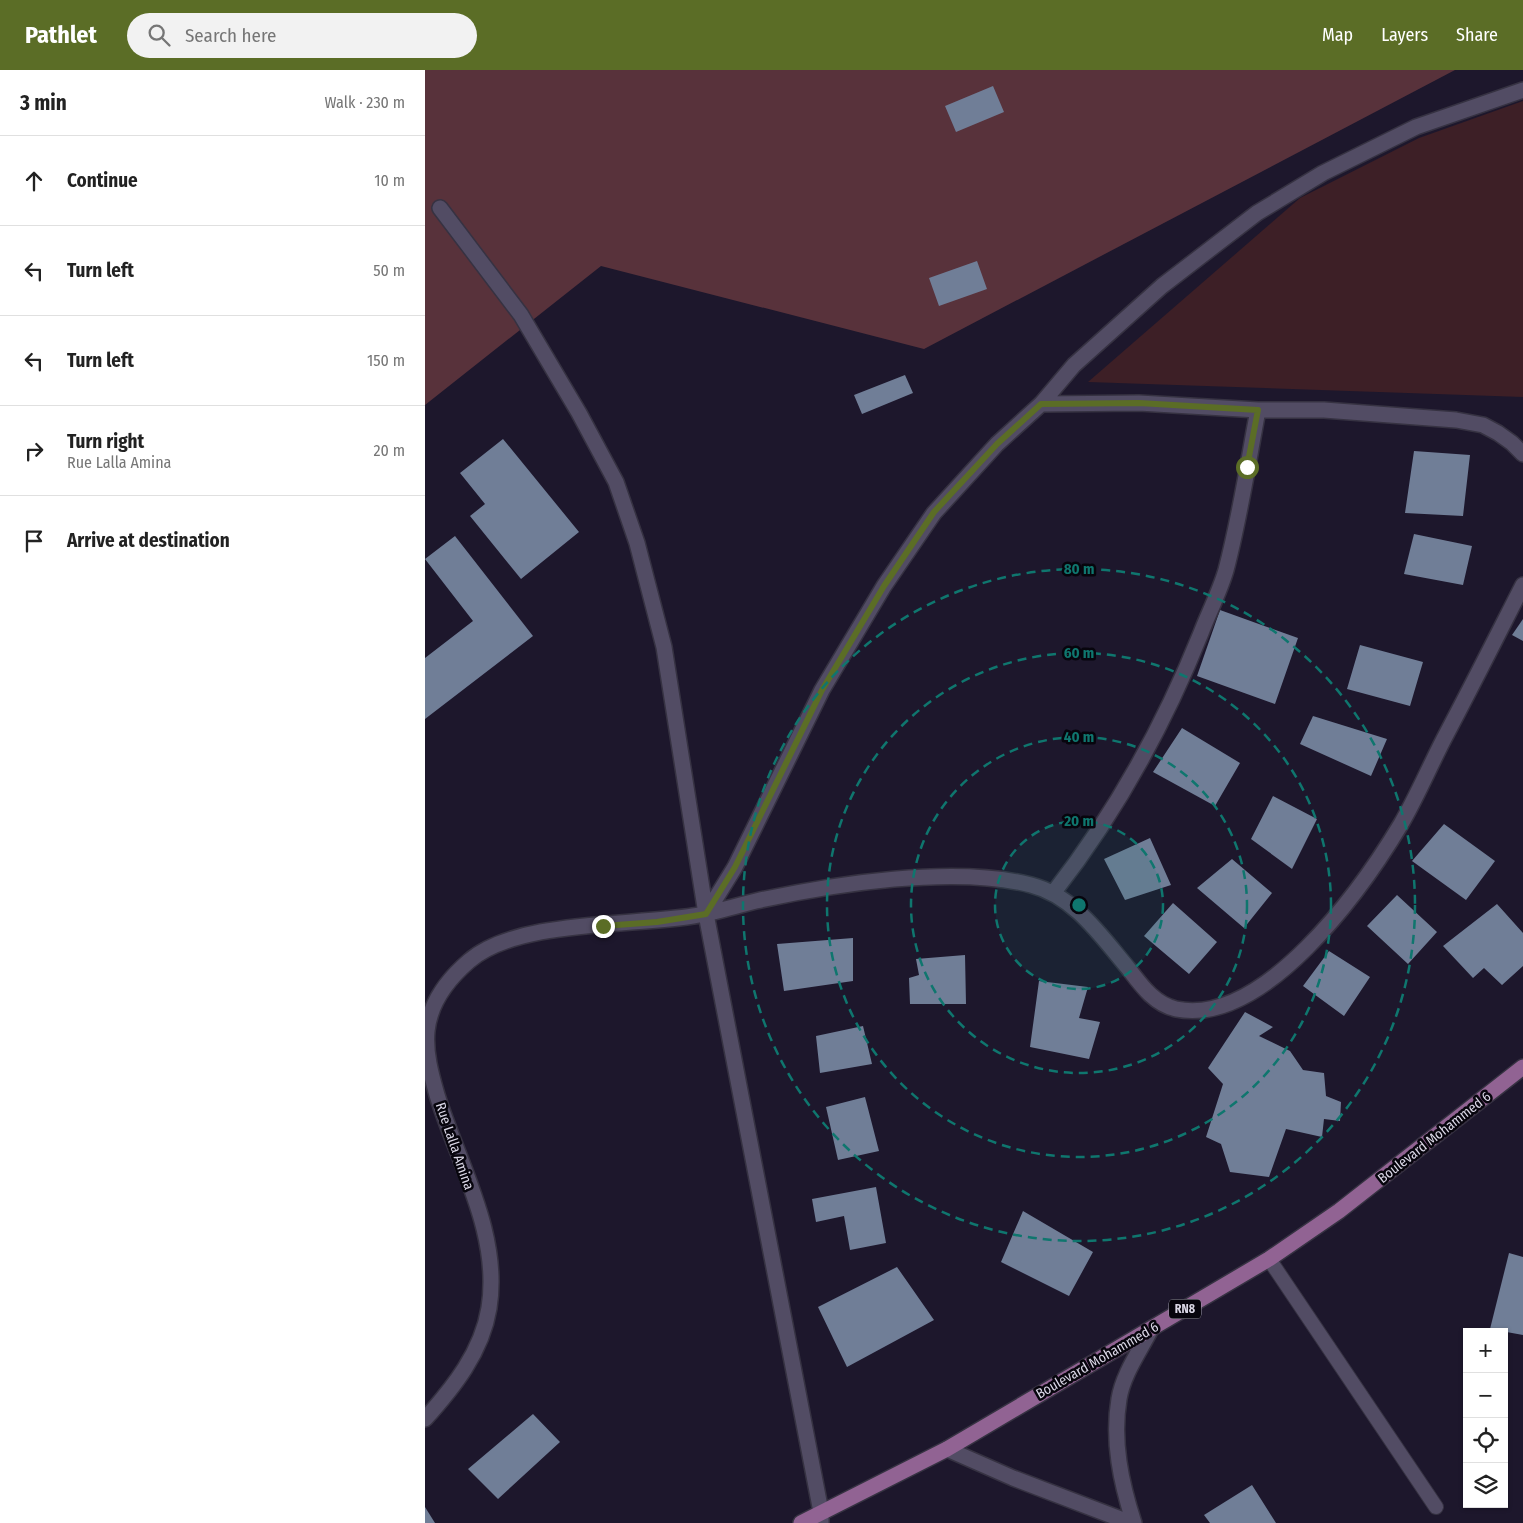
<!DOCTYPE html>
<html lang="en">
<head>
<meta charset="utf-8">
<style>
  body { margin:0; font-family:"Fira Sans Condensed",sans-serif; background:#f2f2f2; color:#222 }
  .controls { position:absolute; right:15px; bottom:15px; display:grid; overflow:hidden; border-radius:0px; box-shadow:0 1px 4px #0004 }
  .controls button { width:45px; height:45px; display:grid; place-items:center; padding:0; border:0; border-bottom:1px solid #e0e0e0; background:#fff; color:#222; font:25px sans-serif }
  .stop { position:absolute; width:15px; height:15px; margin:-11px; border:4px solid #5b6d26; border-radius:50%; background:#fff }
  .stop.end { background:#5b6d26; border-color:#fff; box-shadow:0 1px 5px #0008 }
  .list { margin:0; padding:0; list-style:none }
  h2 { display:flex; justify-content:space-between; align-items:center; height:65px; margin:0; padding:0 20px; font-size:21px }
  h2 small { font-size:16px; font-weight:400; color:#767676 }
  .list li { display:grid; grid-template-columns:32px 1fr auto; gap:15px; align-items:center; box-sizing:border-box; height:90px; padding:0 20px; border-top:1px solid #e0e0e0 }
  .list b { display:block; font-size:19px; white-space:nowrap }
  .list p { margin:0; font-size:16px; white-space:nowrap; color:#767676 }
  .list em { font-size:16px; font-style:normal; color:#767676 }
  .icon { flex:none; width:28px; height:28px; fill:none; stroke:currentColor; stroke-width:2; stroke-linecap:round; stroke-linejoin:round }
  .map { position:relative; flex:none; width:1098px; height:1453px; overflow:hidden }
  header { display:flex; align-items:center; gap:30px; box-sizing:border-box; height:70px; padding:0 25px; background:#5b6d26; color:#fff }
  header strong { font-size:24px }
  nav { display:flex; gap:28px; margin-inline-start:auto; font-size:18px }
  .search { width:350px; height:45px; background:#f2f2f2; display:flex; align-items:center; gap:12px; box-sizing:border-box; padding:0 18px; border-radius:28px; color:#767676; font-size:19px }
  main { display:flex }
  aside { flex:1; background:#fff }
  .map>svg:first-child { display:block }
</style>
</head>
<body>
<header>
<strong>Pathlet</strong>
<div class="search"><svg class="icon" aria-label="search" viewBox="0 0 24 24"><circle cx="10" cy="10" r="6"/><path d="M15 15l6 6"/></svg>Search here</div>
<nav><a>Map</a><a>Layers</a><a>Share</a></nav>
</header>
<main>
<aside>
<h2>3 min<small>Walk · 230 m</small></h2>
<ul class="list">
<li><svg class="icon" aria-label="ahead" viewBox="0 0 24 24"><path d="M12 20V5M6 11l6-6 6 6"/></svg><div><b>Continue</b></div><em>10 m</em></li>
<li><svg class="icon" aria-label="left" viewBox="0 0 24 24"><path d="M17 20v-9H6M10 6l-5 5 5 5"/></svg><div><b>Turn left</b></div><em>50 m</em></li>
<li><svg class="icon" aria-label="left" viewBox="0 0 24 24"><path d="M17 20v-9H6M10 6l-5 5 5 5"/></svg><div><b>Turn left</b></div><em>150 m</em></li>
<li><svg class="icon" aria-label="right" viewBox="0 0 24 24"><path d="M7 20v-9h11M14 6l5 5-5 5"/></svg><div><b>Turn right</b><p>Rue Lalla Amina</p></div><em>20 m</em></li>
<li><svg class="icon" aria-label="arrive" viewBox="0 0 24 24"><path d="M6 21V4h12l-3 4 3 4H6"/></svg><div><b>Arrive at destination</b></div></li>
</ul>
</aside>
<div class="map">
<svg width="1098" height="1453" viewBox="0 0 1098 1453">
  <rect width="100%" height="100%" fill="#1d172c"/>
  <path fill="#3d1f26" d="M 1098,31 L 1098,327 L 663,312 L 875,128 L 994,68 Z"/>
  <path fill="#58323b" d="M 0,0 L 1030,0 L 499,279 L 176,196 L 0,335 Z"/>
  <path fill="#707e97" d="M 568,16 L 579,42 L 531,62 L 520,36 Z
    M 552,191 L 562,219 L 514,236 L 504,208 Z
    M 480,305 L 488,323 L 437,344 L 429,325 Z
    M 78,369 L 154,462 L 96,509 L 45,446 L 60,434 L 35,403 Z
    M 989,381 L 1045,385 L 1038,446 L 980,443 Z
    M 989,464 L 1047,476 L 1038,515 L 979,504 Z
    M 30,466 L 108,566 L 0,649 L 0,588 L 48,551 L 0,489 Z
    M 795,540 L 873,568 L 850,634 L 772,606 Z
    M 1098,549 L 1098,571 L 1087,565 Z
    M 935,575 L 998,592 L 985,636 L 922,619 Z
    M 888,646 L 962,669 L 946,706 L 875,674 Z
    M 757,658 L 815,693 L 790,736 L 728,702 Z
    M 848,726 L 892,749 L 867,799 L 826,769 Z
    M 1019,754 L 1070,791 L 1041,830 L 987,791 Z
    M 725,768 L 746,815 L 700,830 L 679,789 Z
    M 807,789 L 847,823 L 819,858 L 772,818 Z
    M 972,825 L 1012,862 L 983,894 L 942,856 Z
    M 748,833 L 792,872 L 764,904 L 719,866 Z
    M 1072,834 L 1098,863 L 1098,896 L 1077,915 L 1059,898 L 1048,908 L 1018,876 Z
    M 428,868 L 428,911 L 359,921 L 352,874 Z
    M 904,881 L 945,907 L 919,946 L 878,916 Z
    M 540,885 L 541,934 L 485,934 L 484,908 L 494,905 L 491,889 Z
    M 614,911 L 663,917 L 654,948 L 675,952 L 664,989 L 605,977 Z
    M 820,942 L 848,957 L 834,966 L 865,981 L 878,1000 L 899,1003 L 901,1026 L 916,1032 L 915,1051 L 899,1049 L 897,1067 L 861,1059 L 844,1107 L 805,1102 L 796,1074 L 781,1067 L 798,1014 L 783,998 Z
    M 438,956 L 447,994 L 395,1003 L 391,966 Z
    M 440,1027 L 454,1081 L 413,1090 L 401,1037 Z
    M 451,1117 L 461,1173 L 425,1180 L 419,1146 L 391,1152 L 387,1129 Z
    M 598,1141 L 668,1182 L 644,1226 L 576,1192 Z
    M 1084,1183 L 1098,1187 L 1098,1265 L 1065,1259 Z
    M 472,1197 L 509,1250 L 422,1297 L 393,1237 Z
    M 108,1344 L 135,1372 L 73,1429 L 43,1399 Z
    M 827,1415 L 851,1453 L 785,1453 L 779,1445 Z
    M 0,1437 L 10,1453 L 0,1453 Z"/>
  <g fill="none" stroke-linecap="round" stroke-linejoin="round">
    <g stroke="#363242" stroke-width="16">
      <path id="lane" d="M 844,1189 L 1011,1437"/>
    </g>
    <g stroke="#363242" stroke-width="18">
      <path id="street" d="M 15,138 L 96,245 L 154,343 L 191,412 L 212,473 L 239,577 L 281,844 L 396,1442 L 396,1453
        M 616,334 L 714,333 L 833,340 L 899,340 L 1031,350 L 1058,355 L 1073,363 L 1087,373 L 1098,384
        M 629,822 C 690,744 739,655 776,563 C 784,542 795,521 801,500 C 815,447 823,393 833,340
        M 281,844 L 310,797 L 397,620 L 459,516 L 509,443 L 572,374 L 616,334 L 649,295 L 737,216 L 832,143 L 898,103 L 991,57 L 1098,20
        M 0,1349 C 28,1318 57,1282 64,1238 C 76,1164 33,1093 12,1025 C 6,1004 0,983 2,961 C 5,933 23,909 44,891 C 91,850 205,856 268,846 C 289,843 310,836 331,831 C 409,814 529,795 606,815 C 649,826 676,866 703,898 C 716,915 729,934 751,939 C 839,957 937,819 976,754 C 993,725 1006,693 1022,663 C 1048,614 1073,564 1098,515"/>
    </g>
    <g stroke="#363242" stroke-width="18">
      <path id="secondary" d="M 522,1379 L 588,1408 L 706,1453
        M 709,1453 C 696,1413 687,1371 694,1329 C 698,1304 715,1281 726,1259"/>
    </g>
    <g stroke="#363242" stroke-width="18">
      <path id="primary" d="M 376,1453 L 522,1379 L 844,1189 L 914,1141 L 1098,997"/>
    </g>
    <use href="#lane" stroke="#524c64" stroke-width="14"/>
    <use href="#street" stroke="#524c64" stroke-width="15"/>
    <use href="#secondary" stroke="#524c64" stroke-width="15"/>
    <use href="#primary" stroke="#916393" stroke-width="15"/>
  </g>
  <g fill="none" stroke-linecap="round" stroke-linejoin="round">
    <path stroke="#5b6d26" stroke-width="6" d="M 178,856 L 232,852 L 281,844 L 310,797 L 397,620 L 459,516 L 509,442 L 572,374 L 616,334 L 714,333 L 833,340 L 822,397"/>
  </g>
  <circle cx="654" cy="835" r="84" fill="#0f766e" fill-opacity=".12"/>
  <g fill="none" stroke="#0f766e" stroke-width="2.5" stroke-dasharray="9 6">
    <circle cx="654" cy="835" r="84"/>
    <circle cx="654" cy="835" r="168"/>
    <circle cx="654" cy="835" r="252"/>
    <circle cx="654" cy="835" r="336"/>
  </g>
  <g text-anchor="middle" stroke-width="5" stroke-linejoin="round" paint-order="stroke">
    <rect fill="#07050d" stroke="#9b99a6" stroke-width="1" x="744" y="1229.5" width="32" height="19" rx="4"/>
    <g font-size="12" font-weight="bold" fill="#dbd8e7">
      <text x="760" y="1243">RN8</text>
    </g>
    <g font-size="14" fill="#dbd8e7" stroke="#07050d">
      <text transform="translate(1009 1067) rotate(-38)" y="5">Boulevard Mohammed 6</text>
      <text transform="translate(30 1076) rotate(71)" y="5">Rue Lalla Amina</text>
      <text transform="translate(672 1290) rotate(-30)" y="5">Boulevard Mohammed 6</text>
    </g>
  </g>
  <circle cx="654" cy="835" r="8" fill="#0f766e" stroke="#07050d" stroke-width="2.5"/>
  <g font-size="15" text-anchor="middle" font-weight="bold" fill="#0f766e" stroke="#07050d" stroke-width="5" stroke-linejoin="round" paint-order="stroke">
    <text x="654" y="504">80 m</text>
    <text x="654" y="588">60 m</text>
    <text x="654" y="672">40 m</text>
    <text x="654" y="756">20 m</text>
  </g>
</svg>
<div class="controls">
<button>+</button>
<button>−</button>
<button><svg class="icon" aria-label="locate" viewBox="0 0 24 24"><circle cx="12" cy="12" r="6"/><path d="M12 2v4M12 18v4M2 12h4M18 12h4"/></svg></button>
<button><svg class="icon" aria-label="layers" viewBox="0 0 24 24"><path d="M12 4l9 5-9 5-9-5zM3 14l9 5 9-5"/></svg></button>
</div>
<div class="stop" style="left:822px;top:397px"></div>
<div class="stop end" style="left:178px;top:856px"></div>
</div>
</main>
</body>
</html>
